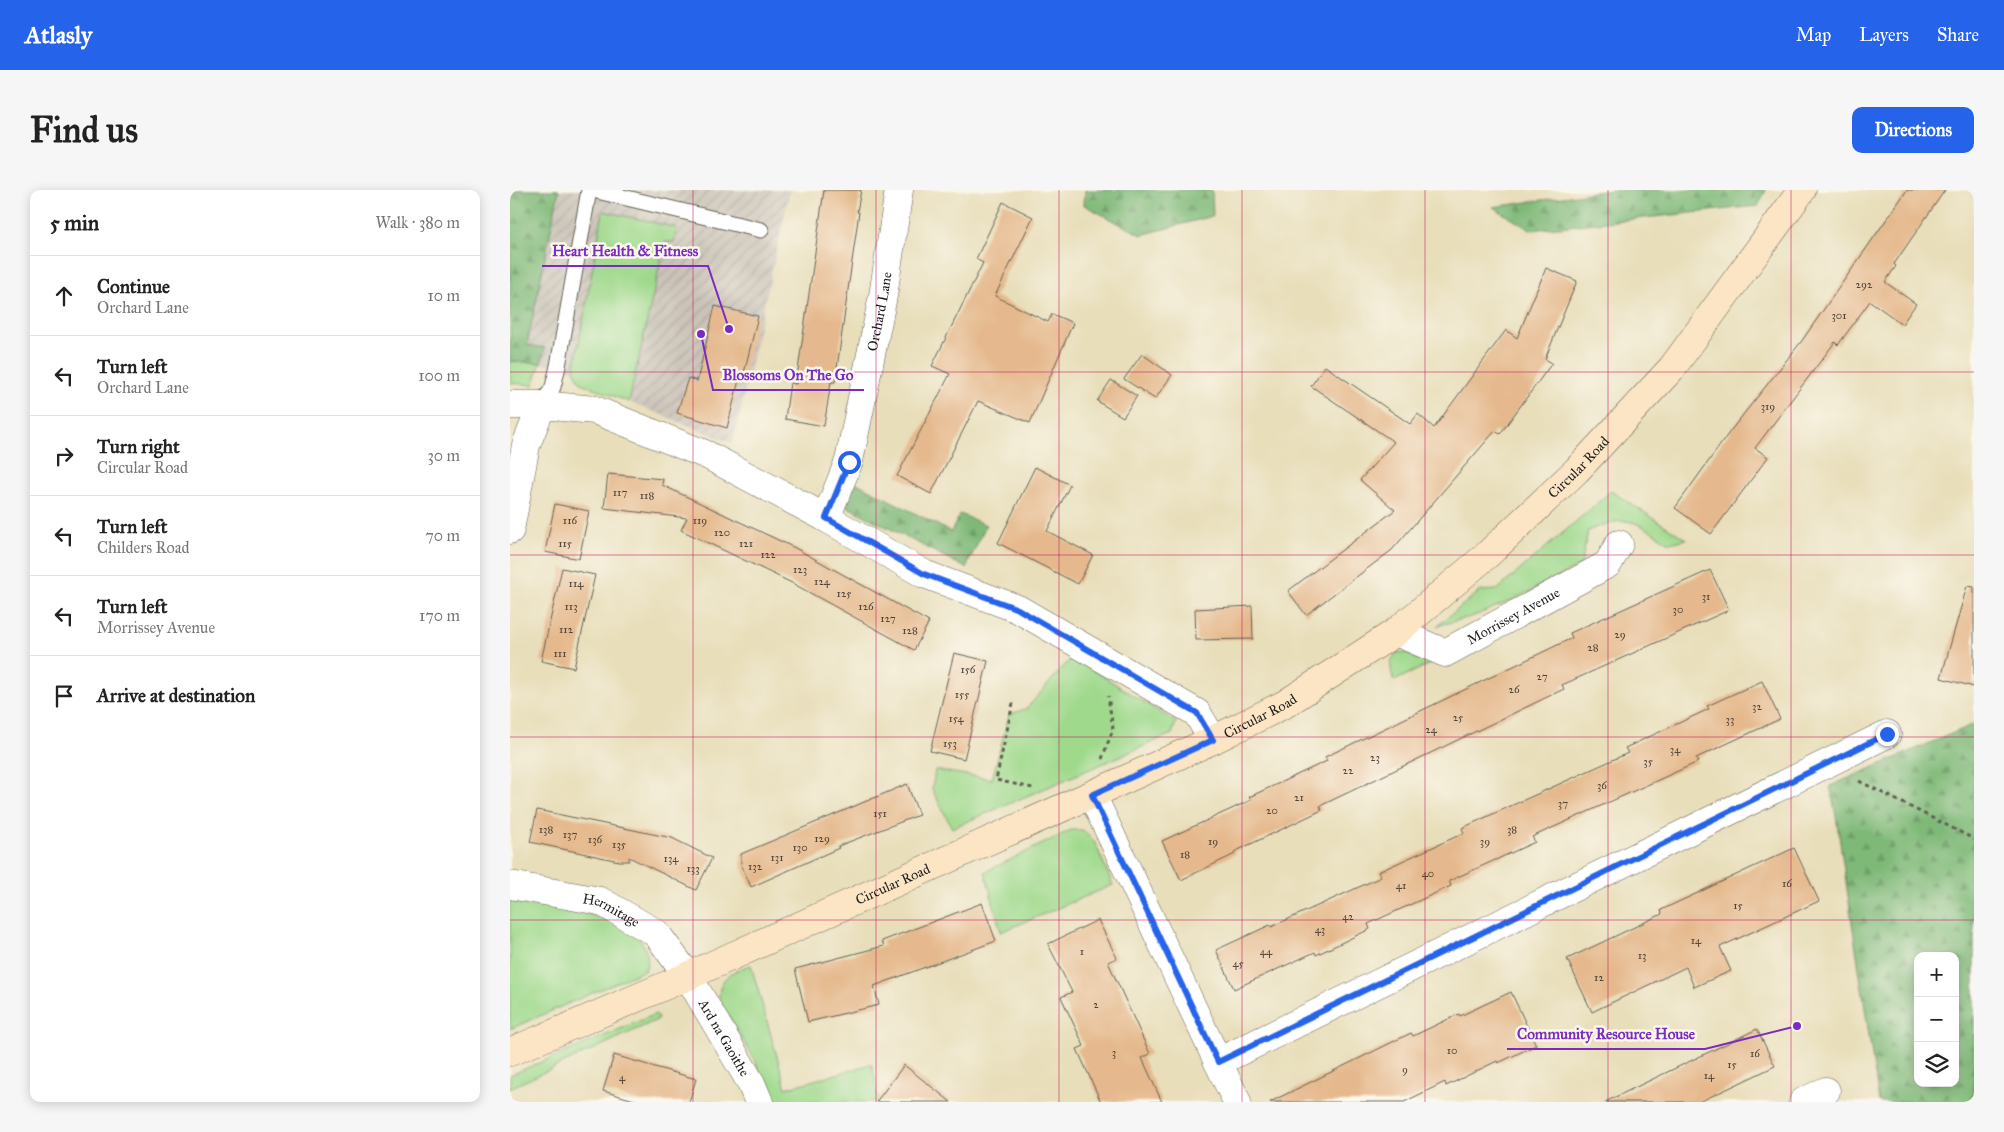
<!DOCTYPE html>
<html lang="en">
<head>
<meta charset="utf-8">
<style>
  body { margin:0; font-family:"IM FELL Great Primer",serif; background:#f6f6f6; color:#222 }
  .controls { position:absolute; right:15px; bottom:15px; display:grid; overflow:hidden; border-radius:10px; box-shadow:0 2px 12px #0003 }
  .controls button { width:45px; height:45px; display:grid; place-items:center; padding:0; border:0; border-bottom:1px solid #e0e0e0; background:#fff; color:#222; font:25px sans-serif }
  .stop { position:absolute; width:15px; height:15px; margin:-11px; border:4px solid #2563eb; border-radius:50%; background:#fff }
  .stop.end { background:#2563eb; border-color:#fff; box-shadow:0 1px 5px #0008 }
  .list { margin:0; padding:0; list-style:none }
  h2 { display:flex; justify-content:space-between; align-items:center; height:65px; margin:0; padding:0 20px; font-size:21px }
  h2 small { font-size:16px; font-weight:400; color:#767676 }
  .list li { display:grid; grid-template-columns:32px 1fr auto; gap:15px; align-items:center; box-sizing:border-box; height:80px; padding:0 20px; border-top:1px solid #e0e0e0 }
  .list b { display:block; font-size:19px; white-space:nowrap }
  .list p { margin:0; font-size:16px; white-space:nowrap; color:#767676 }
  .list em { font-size:16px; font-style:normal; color:#767676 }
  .icon { flex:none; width:28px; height:28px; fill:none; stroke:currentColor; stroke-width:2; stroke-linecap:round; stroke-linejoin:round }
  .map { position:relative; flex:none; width:1464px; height:912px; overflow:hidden; border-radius:10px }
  header { display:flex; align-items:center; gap:30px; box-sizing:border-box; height:70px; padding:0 25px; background:#2563eb; color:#fff }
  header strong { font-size:24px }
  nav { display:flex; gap:28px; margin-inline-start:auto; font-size:18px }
  .intro { display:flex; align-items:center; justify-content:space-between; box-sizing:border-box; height:120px; padding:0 30px }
  h1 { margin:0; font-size:35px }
  .button { padding:12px 22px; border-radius:10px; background:#2563eb; color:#fff; font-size:18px; font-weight:700 }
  main { display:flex; gap:30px; padding:0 30px }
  aside { flex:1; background:#fff; border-radius:10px; box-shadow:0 2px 12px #0003 }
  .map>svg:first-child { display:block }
</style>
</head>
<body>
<header>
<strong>Atlasly</strong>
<nav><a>Map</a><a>Layers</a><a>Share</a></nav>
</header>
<div class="intro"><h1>Find us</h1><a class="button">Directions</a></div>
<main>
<aside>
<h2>5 min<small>Walk · 380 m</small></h2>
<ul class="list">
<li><svg class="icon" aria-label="ahead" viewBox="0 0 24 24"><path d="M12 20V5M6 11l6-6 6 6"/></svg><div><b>Continue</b><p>Orchard Lane</p></div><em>10 m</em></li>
<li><svg class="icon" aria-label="left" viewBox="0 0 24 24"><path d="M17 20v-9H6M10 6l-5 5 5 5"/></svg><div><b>Turn left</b><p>Orchard Lane</p></div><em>100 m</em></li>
<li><svg class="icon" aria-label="right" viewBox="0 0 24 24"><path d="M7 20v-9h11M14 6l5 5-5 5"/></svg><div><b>Turn right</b><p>Circular Road</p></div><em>30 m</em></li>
<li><svg class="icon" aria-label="left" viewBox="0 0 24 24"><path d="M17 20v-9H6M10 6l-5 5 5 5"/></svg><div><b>Turn left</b><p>Childers Road</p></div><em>70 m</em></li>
<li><svg class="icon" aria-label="left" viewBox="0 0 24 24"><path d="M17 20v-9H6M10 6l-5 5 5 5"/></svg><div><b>Turn left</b><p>Morrissey Avenue</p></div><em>170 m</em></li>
<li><svg class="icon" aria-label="arrive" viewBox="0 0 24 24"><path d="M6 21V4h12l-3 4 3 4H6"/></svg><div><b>Arrive at destination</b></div></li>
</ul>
</aside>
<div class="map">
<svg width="1464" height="912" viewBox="0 0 1464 912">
  <defs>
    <pattern id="industrial-furrows" width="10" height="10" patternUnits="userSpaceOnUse" patternTransform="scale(1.25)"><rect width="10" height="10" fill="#cbc3b8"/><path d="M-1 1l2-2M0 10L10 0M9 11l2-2" fill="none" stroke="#aea79e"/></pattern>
    <pattern id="forest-firs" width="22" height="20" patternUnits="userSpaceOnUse" patternTransform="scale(1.25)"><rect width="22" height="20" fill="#7fb978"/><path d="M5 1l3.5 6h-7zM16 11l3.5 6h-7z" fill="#6d9e67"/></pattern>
  </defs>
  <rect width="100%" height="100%" fill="#fbf7ec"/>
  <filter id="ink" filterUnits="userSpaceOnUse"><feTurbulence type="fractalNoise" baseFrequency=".02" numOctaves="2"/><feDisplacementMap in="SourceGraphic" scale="10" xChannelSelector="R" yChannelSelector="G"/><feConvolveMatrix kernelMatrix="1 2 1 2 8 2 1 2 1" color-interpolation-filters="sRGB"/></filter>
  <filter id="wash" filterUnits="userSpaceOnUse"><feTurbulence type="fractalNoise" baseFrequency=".0096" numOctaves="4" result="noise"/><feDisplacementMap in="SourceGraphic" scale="20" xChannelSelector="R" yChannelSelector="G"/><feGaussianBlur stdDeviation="1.12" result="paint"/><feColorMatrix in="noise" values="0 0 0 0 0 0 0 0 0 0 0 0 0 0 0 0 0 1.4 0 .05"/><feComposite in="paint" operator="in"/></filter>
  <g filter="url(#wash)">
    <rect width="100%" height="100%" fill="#e8deba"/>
    <path fill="url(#industrial-furrows)" d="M 0,0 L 280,0 L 223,253 L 71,193 L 64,180 L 31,173 L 0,171 Z"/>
    <path fill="#9fd98c" stroke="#5e7a54" d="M 93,21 L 167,38 L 164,52 L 155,52 L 119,212 L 71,193 L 64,180 Z
      M 0,171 L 31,173 L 23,195 L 0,193 Z
      M 1101,301 L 1176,349 L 1160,353 C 1124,331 1120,323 1078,341 L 1071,375 L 1005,409 L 964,426 L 927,436 L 970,401 L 987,400 Z
      M 888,462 L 896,463 L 906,469 L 928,470 L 884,491 C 880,478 878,472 888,462 Z
      M 562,467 L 666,532 L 662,544 L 442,638 L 422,599 L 425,580 L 482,589 L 499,525 L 517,518 Z
      M 561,640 L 573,640 L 585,653 L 603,695 L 491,742 L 475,682 Z
      M 0,703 C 25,709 50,716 74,723 C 88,727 106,730 118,738 C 131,747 143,765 135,780 L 0,839 Z
      M 241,775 L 276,898 L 362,874 L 369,912 L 261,912 L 246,872 L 210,812 C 206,789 221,781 241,775 Z
      M 146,824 L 149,829 L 0,898 L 0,885 Z"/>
    <path fill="url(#forest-firs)" stroke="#4e6a4a" fill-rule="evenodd" d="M 0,0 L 49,0 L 17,155 L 35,158 L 31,173 L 0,171 Z
      M 575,0 L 702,0 L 703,26 L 631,45 L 574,15 Z
      M 1101,0 L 1256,0 L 1248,16 L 1020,40 L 983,17 Z
      M 343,291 L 441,342 L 450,324 L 476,335 L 456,378 L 334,315 Z
      M 1464,534 L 1464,912 L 1369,912 L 1326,626 L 1320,596 ZM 1408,766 L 1445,766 L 1445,893 L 1408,893 Z"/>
    <g id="blocks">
      <path fill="#e5b98d" d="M 314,0 L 351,0 L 347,22 L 349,22 L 325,192 L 321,192 L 314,236 L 275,229 L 280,193 L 286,194 Z
        M 1397,0 L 1435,0 L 1384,74 L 1386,76 L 1375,92 L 1406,114 L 1392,134 L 1360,111 L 1328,155 L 1325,152 L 1245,258 L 1258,267 L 1201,344 L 1165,318 L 1221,240 L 1291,152 Z
        M 493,12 L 523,27 L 485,106 L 538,132 L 542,124 L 563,133 L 520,233 L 468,211 L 421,304 L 387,286 L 440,184 L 422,176 L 473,73 L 466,69 Z
        M 1036,78 L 1067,91 L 1035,169 L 1042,173 L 990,244 L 985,241 L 882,360 L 796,425 L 778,401 L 885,320 L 850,290 L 884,252 L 801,196 L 815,176 L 900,234 L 908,224 L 924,238 L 996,140 L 1007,148 Z
        M 205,116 L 248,126 L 234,183 L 231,182 L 217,238 L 167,223 L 178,188 L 187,191 Z
        M 632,164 L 662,185 L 645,209 L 614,189 Z
        M 601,190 L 627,206 L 613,227 L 587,211 Z
        M 525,277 L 560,295 L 537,341 L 583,365 L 568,394 L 488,353 Z
        M 98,284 L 153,289 L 152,295 L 285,358 L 419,432 L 404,460 L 282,393 L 171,340 L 177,328 L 94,318 Z
        M 45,314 L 79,321 L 69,369 L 35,362 Z
        M 52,378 L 85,385 L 64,478 L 31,471 Z
        M 1200,380 L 1219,420 L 1052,495 L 1054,499 L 810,616 L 812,620 L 724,662 L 725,664 L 671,690 L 652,651 L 741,610 L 739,607 L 817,571 L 815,567 L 1062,448 L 1060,443 Z
        M 1457,396 L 1464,397 L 1464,497 L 1431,488 Z
        M 742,416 L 743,449 L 686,450 L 685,419 Z
        M 444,463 L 478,471 L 454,569 L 420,561 Z
        M 1252,491 L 1270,529 L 1186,568 L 1188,572 L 1022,647 L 1025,652 L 939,691 L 941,696 L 858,734 L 860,739 L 806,765 L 805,762 L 724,799 L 706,760 L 760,735 L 761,737 L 871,687 L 868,682 L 954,643 L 952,638 L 1118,563 L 1115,558 L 1199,519 L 1197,516 Z
        M 397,594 L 409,625 L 328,656 L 329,658 L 241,697 L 231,674 L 231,664 Z
        M 27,620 L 162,648 L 202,668 L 186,700 L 119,667 L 119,671 L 109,671 L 20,652 Z
        M 1284,658 L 1309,711 L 1210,757 L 1221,781 L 1184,797 L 1176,777 L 1082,822 L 1057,769 L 1152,724 L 1151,720 Z
        M 472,713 L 486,751 L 364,796 L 369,815 L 298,832 L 285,779 L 374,756 L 372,751 Z
        M 588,730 L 607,768 L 598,772 L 640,864 L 632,868 L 652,912 L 591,912 L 567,859 L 574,856 L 551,807 L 562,802 L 538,754 Z
        M 1001,802 L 1026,855 L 988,873 L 987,871 L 936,896 L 935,892 L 894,912 L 760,912 L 901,843 L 903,846 L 949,824 L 950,826 Z
        M 1247,839 L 1265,876 L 1219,898 L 1189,912 L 1095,912 Z
        M 104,865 L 186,889 L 179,912 L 131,912 L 93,901 Z
        M 394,875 L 441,912 L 366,912 Z"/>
    </g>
  </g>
  <g filter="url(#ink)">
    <use href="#blocks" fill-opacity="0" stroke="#636053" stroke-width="1"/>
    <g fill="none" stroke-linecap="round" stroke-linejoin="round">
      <g stroke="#636053" stroke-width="17">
        <path id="lane" d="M 83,0 L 251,40
          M 32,215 L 43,197 L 48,176 L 79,0"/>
      </g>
      <g stroke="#636053" stroke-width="29">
        <g id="street">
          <path d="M 0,215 L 32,215 L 85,220 L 197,265 L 316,328 L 414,384 L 508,419 L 687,523 L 703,550"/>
          <path id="s1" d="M 316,328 L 339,271 L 373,106 L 389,0"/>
          <path d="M 0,340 L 16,255 L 32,215"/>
          <path id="s2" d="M 886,442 L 935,463 L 1098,374 L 1109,354"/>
          <path d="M 582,605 L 727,912"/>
          <path id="s3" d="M 0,695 L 90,711 L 146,743 L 178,786 L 241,893 L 249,912"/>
          <path d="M 708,872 L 1377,544"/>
          <path d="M 1293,912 L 1316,901"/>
        </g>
      </g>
      <g stroke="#636053" stroke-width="29">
        <g id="secondary">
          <path id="s4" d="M 0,862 L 178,786 L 703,550 L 775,514 L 886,442 L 977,365 L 1067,280 L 1162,178 L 1292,0"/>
        </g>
      </g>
      <path stroke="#636053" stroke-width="3" stroke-dasharray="4 4" stroke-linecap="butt" d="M 503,513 L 486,590 L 523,598 L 524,600
        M 592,569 L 603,539 L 598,506
        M 1349,591 L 1464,649"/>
      <use href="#lane" stroke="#fff" stroke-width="15"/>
      <use href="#street" stroke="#fff" stroke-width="28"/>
      <use href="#secondary" stroke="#fce5c4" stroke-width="28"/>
    </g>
  </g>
  <g fill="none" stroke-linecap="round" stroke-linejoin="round" filter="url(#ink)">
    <path stroke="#2563eb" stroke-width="6" d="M 339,272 L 316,328 L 414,384 L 508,419 L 687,523 L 703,550 L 582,605 L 708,872 L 1377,544"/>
  </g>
  <path fill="none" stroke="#c2185b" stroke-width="1" stroke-opacity="0.55" d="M 183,0 L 183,912M 366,0 L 366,912M 549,0 L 549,912M 732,0 L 732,912M 915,0 L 915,912M 1098,0 L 1098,912M 1281,0 L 1281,912M 0,182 L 1464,182M 0,365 L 1464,365M 0,547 L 1464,547M 0,730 L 1464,730"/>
  <g text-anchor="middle" stroke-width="5" stroke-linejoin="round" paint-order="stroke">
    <g font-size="11" fill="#4e4338">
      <text x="1354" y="98">292</text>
      <text x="1329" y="129">301</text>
      <text x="1258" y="220">319</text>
      <text x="110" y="306">117</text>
      <text x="137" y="309">118</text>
      <text x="60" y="334">116</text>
      <text x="190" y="334">119</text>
      <text x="212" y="346">120</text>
      <text x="55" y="357">115</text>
      <text x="236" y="357">121</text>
      <text x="258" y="368">122</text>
      <text x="290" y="383">123</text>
      <text x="312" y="395">124</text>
      <text x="66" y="397">114</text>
      <text x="334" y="407">125</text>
      <text x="1196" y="410">31</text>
      <text x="61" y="420">113</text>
      <text x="356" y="420">126</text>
      <text x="1168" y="423">30</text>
      <text x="378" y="432">127</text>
      <text x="56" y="443">112</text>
      <text x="400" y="444">128</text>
      <text x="1110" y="448">29</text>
      <text x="1083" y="461">28</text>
      <text x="50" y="467">111</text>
      <text x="458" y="483">156</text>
      <text x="1032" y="490">27</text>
      <text x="1004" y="503">26</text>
      <text x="452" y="508">155</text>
      <text x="1247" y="520">32</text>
      <text x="948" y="531">25</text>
      <text x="446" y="532">154</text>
      <text x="1220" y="533">33</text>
      <text x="921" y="543">24</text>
      <text x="440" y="557">153</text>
      <text x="1165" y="563">34</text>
      <text x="865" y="571">23</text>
      <text x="1138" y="575">35</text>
      <text x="838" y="584">22</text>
      <text x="1092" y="599">36</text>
      <text x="789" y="611">21</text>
      <text x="1053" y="617">37</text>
      <text x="762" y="624">20</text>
      <text x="370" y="627">151</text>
      <text x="36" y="643">138</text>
      <text x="1002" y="643">38</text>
      <text x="60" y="648">137</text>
      <text x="312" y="652">129</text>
      <text x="85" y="653">136</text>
      <text x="703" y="655">19</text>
      <text x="975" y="655">39</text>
      <text x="109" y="658">135</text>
      <text x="290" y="661">130</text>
      <text x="675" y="668">18</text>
      <text x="267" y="671">131</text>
      <text x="161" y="672">134</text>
      <text x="245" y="680">132</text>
      <text x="183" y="682">133</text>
      <text x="918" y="687">40</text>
      <text x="1277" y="697">16</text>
      <text x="891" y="699">41</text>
      <text x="1228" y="719">15</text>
      <text x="838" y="730">42</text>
      <text x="810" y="743">43</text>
      <text x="1186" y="754">14</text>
      <text x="572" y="765">1</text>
      <text x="756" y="765">44</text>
      <text x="1132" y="769">13</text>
      <text x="728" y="777">45</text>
      <text x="1089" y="791">12</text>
      <text x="586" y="818">2</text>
      <text x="942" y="864">10</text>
      <text x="604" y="866">3</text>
      <text x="1245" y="867">16</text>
      <text x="1222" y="878">15</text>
      <text x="895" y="883">9</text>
      <text x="1199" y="889">14</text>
      <text x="112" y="891">4</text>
    </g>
    <g font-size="14" fill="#1c1c1c" stroke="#fbf7ec">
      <text dy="5" stroke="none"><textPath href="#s1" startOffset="214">Orchard Lane</textPath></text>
      <text dy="5" stroke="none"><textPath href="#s4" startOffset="1228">Circular Road</textPath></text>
      <text dy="5" stroke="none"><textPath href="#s2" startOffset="131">Morrissey Avenue</textPath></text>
      <text dy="5" stroke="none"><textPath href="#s4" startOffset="822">Circular Road</textPath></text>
      <text dy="5" stroke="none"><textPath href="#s4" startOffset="418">Circular Road</textPath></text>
      <text dy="5" stroke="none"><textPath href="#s3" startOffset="105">Hermitage</textPath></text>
      <text dy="5" stroke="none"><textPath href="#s3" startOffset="281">Ard na Gaoithe</textPath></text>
    </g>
  </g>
  <path fill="none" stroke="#7b2cbf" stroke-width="2" d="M219 139L198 76H32M191 144L203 200H354M1287 836L1195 859H997"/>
  <g fill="#7b2cbf" stroke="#fbf7ec" stroke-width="2">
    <circle cx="219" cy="139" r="5"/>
    <circle cx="191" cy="144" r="5"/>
    <circle cx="1287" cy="836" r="5"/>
  </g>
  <g font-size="15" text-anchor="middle" font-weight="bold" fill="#7b2cbf" stroke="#fbf7ec" stroke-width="5" stroke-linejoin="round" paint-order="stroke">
    <text x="115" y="66">Heart Health &amp; Fitness</text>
    <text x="278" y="190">Blossoms On The Go</text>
    <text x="1096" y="849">Community Resource House</text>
  </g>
</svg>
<div class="controls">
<button>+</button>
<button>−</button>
<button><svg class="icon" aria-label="layers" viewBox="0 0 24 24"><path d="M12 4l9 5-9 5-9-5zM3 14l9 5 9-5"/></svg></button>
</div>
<div class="stop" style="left:339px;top:272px"></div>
<div class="stop end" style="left:1377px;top:544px"></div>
</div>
</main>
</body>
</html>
